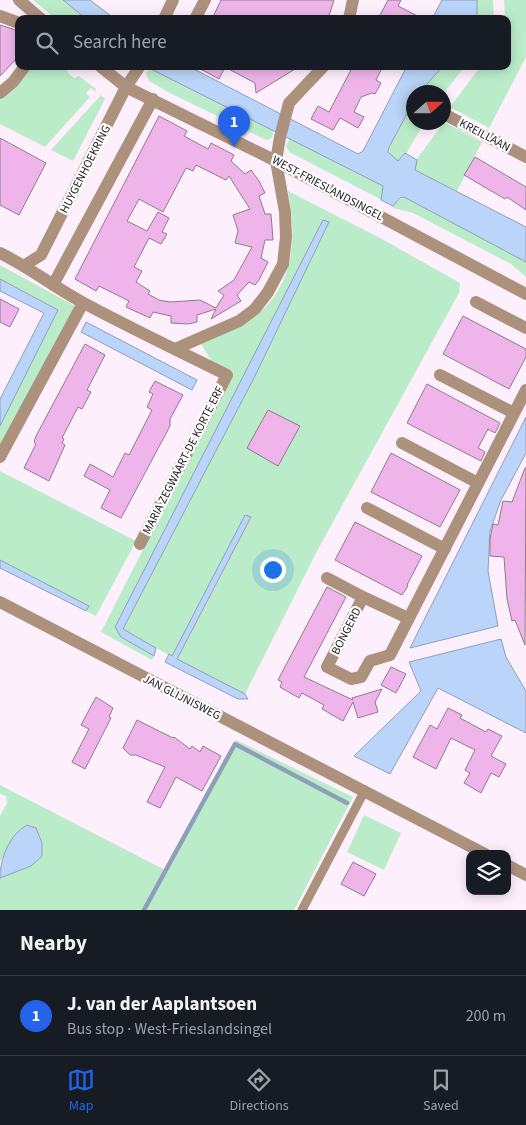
<!DOCTYPE html>
<html lang="en">
<head>
<meta charset="utf-8">
<style>
  body { margin:0; font-family:"Source Sans 3",sans-serif; background:#20242c; color:#f1f3f6 }
  .controls { position:absolute; right:15px; bottom:15px; display:grid; overflow:hidden; border-radius:10px; box-shadow:0 2px 12px #0003 }
  .controls button { width:45px; height:45px; display:grid; place-items:center; padding:0; border:0; border-bottom:1px solid #363941; background:#171b24; color:#f1f3f6; font:25px sans-serif }
  .compass { position:absolute; left:406px; top:85px; width:45px; height:45px; border-radius:50%; background:#171b24; box-shadow:0 2px 12px #0003; rotate:69deg }
  .you { position:absolute; left:272px; top:569px; width:18px; height:18px; margin:-12px; border:4px solid #fff; border-radius:50%; background:#1a73e8; box-shadow:0 0 0 8px #1a73e833 }
  .badge { display:grid; place-items:center; width:32px; height:32px; border-radius:50%; background:#2563eb; color:#fff; font-size:16px; font-weight:700 }
  .pin { position:absolute; translate:-50% -41px; filter:drop-shadow(0 1px 2px #0008) }
  .pin::after { content:''; position:absolute; top:26px; width:18px; height:15px; background:inherit; clip-path:polygon(0 0,100% 0,50% 100%) }
  .list { margin:0; padding:0; list-style:none }
  h2 { display:flex; justify-content:space-between; align-items:center; height:65px; margin:0; padding:0 20px; font-size:21px }
  h2 small { font-size:16px; font-weight:400; color:#9ea1a6 }
  .list li { display:grid; grid-template-columns:32px 1fr auto; gap:15px; align-items:center; box-sizing:border-box; height:80px; padding:0 20px; border-top:1px solid #363941 }
  .list b { display:block; font-size:19px; white-space:nowrap }
  .list p { margin:0; font-size:16px; white-space:nowrap; color:#9ea1a6 }
  .list em { font-size:16px; font-style:normal; color:#9ea1a6 }
  .icon { flex:none; width:28px; height:28px; fill:none; stroke:currentColor; stroke-width:2; stroke-linecap:round; stroke-linejoin:round }
  .map { position:relative; flex:none; width:526px; height:910px; overflow:hidden }
  .search { position:absolute; background:#171b24; box-shadow:0 2px 12px #0003; left:15px; right:15px; top:15px; height:55px; display:flex; align-items:center; gap:12px; box-sizing:border-box; padding:0 18px; border-radius:10px; color:#9ea1a6; font-size:19px }
  .sheet { height:145px; background:#171b24 }
  nav { display:flex; justify-content:space-around; align-items:center; box-sizing:border-box; height:70px; border-top:1px solid #363941; background:#171b24; font-size:14px; color:#9ea1a6 }
  nav a { display:grid; justify-items:center; gap:2px }
  nav .on { color:#2563eb }
  .map>svg:first-child { display:block }
</style>
</head>
<body>
<div class="map">
<svg width="526" height="910" viewBox="0 0 526 910">
  <rect width="100%" height="100%" fill="#feeffd"/>
  <path fill="#bbecca" d="M 33,0 L 63,0 L 86,19 L 56,19 Z
    M 477,0 L 493,0 L 494,19 L 477,19 Z
    M 504,0 L 526,0 L 526,57 L 489,128 L 450,107 L 481,66 L 507,66 L 507,19 L 505,19 Z
    M 29,66 L 65,66 L 69,74 L 74,78 L 79,76 L 96,89 L 95,92 L 91,88 L 86,93 L 90,97 L 45,147 L 0,124 L 0,98 Z
    M 443,66 L 465,66 L 444,93 L 420,92 Z
    M 150,69 L 156,70 L 274,130 L 272,138 L 266,140 L 170,93 L 149,81 L 146,73 Z
    M 101,95 L 105,99 L 73,161 L 51,150 Z
    M 413,103 L 414,122 L 424,123 L 406,154 L 398,161 L 390,155 L 389,147 Z
    M 444,122 L 482,142 L 457,191 L 415,170 L 416,160 Z
    M 290,138 L 384,186 L 382,200 L 289,152 L 286,146 Z
    M 288,191 L 382,239 L 460,283 L 459,293 L 316,553 L 245,694 L 177,659 L 240,539 L 172,657 L 123,629 L 255,376 L 329,222 L 115,627 L 121,637 L 154,656 L 152,660 L 101,632 L 233,373 L 211,360 L 201,344 C 218,336 238,329 253,318 C 295,287 297,237 288,191 Z
    M 404,197 L 526,262 L 526,277 L 511,264 L 413,213 L 393,208 L 392,205 Z
    M 0,265 L 75,306 L 0,451 L 0,426 L 58,310 L 0,279 Z
    M 0,471 L 136,541 L 96,616 L 86,611 L 89,606 L 0,560 Z
    M 236,740 L 353,797 L 294,910 L 0,910 L 0,878 L 31,866 L 42,856 L 42,843 L 36,828 L 12,841 L 0,862 L 0,816 L 7,803 L 6,796 L 0,794 L 0,785 L 167,871 Z
    M 364,815 L 401,833 L 384,870 L 347,852 Z"/>
  <path fill="#bad5f9" stroke="#8e9fba" d="M 63,0 L 90,0 L 115,19 L 86,19 Z
    M 442,0 L 477,0 L 477,19 L 432,19 Z
    M 145,66 L 188,66 L 358,154 L 363,151 L 407,66 L 443,66 L 420,92 L 414,92 L 413,103 L 389,147 L 388,152 L 398,161 L 405,153 L 417,160 L 415,170 L 526,227 L 526,262 L 404,197 L 400,198 L 393,206 L 381,200 L 383,186 Z
    M 323,220 L 329,222 L 255,376 L 123,629 L 156,648 L 154,656 L 121,637 L 115,627 Z
    M 0,279 L 58,310 L 0,426 L 0,399 L 44,313 L 0,291 Z
    M 86,322 L 197,380 L 192,390 L 81,332 Z
    M 526,417 L 526,453 L 501,500 L 490,531 L 488,571 L 498,626 L 410,648 Z
    M 245,515 L 251,517 L 177,659 L 245,694 L 248,699 L 238,699 L 165,662 L 169,654 L 172,656 Z
    M 0,560 L 89,606 L 86,611 L 0,568 Z
    M 501,639 L 506,657 L 526,691 L 526,733 L 438,688 L 390,774 L 354,756 L 421,691 L 409,662 Z
    M 27,825 L 36,828 L 42,843 L 42,856 L 31,866 L 0,878 C 0,859 9,835 27,825 Z"/>
  <g fill="none" stroke-linecap="round" stroke-linejoin="round">
    <path stroke="#8e9fba" stroke-width="4.5" d="M 144,910 L 235,744 L 347,803"/>
  </g>
  <path fill="#efb5ea" stroke="#8d7c8c" fill-rule="evenodd" d="M 221,0 L 334,0 L 328,19 L 212,19 Z
    M 388,0 L 401,0 L 398,6 L 423,19 L 378,19 Z
    M 0,25 L 19,31 L 19,56 L 0,76 Z
    M 195,66 L 300,66 L 256,93 L 255,83 L 225,67 L 219,79 Z
    M 353,66 L 383,66 L 376,80 L 381,83 L 375,94 L 372,93 L 361,97 L 354,112 L 364,117 L 358,128 L 340,118 L 333,130 L 311,119 L 318,106 L 329,112 Z
    M 159,116 L 187,131 L 184,136 L 208,149 L 211,143 L 234,155 L 231,161 L 245,174 L 251,170 L 259,181 L 265,193 L 259,196 L 265,214 L 271,214 L 273,240 L 265,240 L 261,258 L 268,262 L 259,280 L 255,285 L 249,282 L 237,295 L 241,301 L 211,319 L 216,309 L 197,315 L 197,322 L 188,324 L 171,323 L 171,316 L 153,312 L 150,318 L 126,307 L 129,301 L 99,286 L 96,291 L 75,279 ZM 196,165 L 226,180 L 229,176 L 250,209 L 233,215 L 238,231 L 235,243 L 252,247 L 234,280 L 218,291 L 224,295 L 216,308 L 200,300 L 170,302 L 159,300 L 148,294 L 150,291 L 136,282 L 142,271 L 134,267 L 149,238 L 161,244 L 167,234 L 162,232 L 169,218 L 158,212 L 147,231 L 127,221 L 139,199 L 163,212 L 186,168 L 193,171 Z
    M 0,138 L 46,163 L 19,215 L 0,205 Z
    M 475,157 L 526,187 L 526,210 L 507,197 L 505,199 L 464,175 Z
    M 0,299 L 19,309 L 10,327 L 0,322 Z
    M 463,316 L 526,349 L 526,357 L 509,389 L 443,354 Z
    M 85,344 L 105,355 L 87,390 L 91,392 L 82,409 L 78,407 L 62,438 L 64,439 L 62,443 L 65,445 L 49,481 L 24,468 L 36,444 L 34,442 L 36,436 Z
    M 155,381 L 183,395 L 170,419 L 170,426 L 121,518 L 101,508 L 110,490 L 84,476 L 90,464 L 113,477 L 125,453 L 129,455 L 152,410 L 147,407 L 153,394 L 149,392 Z
    M 427,384 L 500,423 L 495,433 L 488,429 L 478,448 L 485,452 L 481,461 L 407,423 Z
    M 268,410 L 300,426 L 278,466 L 247,448 Z
    M 391,453 L 460,490 L 440,527 L 371,492 Z
    M 525,468 L 526,468 L 525,645 L 515,620 L 512,621 L 507,599 L 504,557 L 490,556 L 490,539 L 493,524 L 498,525 L 503,501 L 512,502 Z
    M 355,522 L 422,556 L 407,585 L 408,586 L 402,595 L 335,560 Z
    M 327,587 L 346,597 L 304,677 L 353,700 L 352,698 L 382,689 L 375,702 L 378,712 L 358,718 L 353,702 L 343,721 L 322,709 L 324,705 L 302,693 L 299,698 L 280,687 L 282,682 L 278,680 Z
    M 391,667 L 406,674 L 396,693 L 381,685 Z
    M 96,697 L 113,708 L 109,717 L 111,718 L 85,769 L 72,762 L 89,729 L 81,725 Z
    M 448,708 L 462,715 L 460,718 L 486,732 L 488,729 L 502,736 L 491,756 L 506,764 L 499,777 L 491,773 L 481,793 L 464,783 L 470,773 L 465,770 L 475,750 L 451,738 L 436,769 L 413,757 L 430,725 L 437,729 Z
    M 137,720 L 173,738 L 174,737 L 190,749 L 192,746 L 200,752 L 203,746 L 221,756 L 202,791 L 176,777 L 160,808 L 147,802 L 165,767 L 136,755 L 130,755 L 123,748 Z
    M 353,862 L 376,874 L 364,896 L 341,884 Z"/>
  <g fill="none" stroke-linecap="round" stroke-linejoin="round">
    <path stroke="#ac917d" stroke-width="9" d="M 302,910 L 365,790"/>
    <path stroke="#ac917d" stroke-width="12" d="M 0,16 L 19,23
      M 0,93 L 13,82 L 25,66"/>
    <path stroke="#ac917d" stroke-width="12" d="M 19,0 L 41,19
      M 164,19 L 173,0
      M 195,19 L 205,0
      M 349,19 L 353,0
      M 100,66 L 126,87 L 276,161 L 526,294
      M 444,114 L 526,157
      M 0,253 C 29,267 54,287 82,302 C 130,328 179,351 227,375 L 140,544
      M 25,265 L 41,255 L 126,87 L 140,66
      M 53,285 L 153,99
      M 476,302 L 526,328
      M 175,349 L 239,321 L 255,309 L 268,292 L 283,264 L 286,237 L 285,212 L 276,161 L 280,137 L 289,103 L 324,66
      M 440,375 L 514,413
      M 402,443 L 478,483
      M 0,457 L 83,303
      M 367,508 L 445,549
      M 327,578 L 363,597
      M 408,618 L 363,597 L 327,667 L 351,679 L 361,677 L 370,661 L 390,655 L 526,390"/>
    <path stroke="#ac917d" stroke-width="12" d="M 0,602 L 485,854
      M 507,865 L 526,875"/>
  </g>
  <g text-anchor="middle" stroke-width="4.5" stroke-linejoin="round" paint-order="stroke">
    <g font-size="12" fill="#272027" stroke="#fff">
      <text transform="translate(485 135) rotate(28)" y="4">KREILLAAN</text>
      <text transform="translate(85 169) rotate(-63)" y="4">HUYGENHOEKRING</text>
      <text transform="translate(328 188) rotate(28)" y="4">WEST-FRIESLANDSINGEL</text>
      <text transform="translate(183 460) rotate(-63)" y="4">MARIA ZEGWAART-DE KORTE ERF</text>
      <text transform="translate(346 631) rotate(-63)" y="4">BONGERD</text>
      <text transform="translate(182 697) rotate(27)" y="4">JAN GLIJNISWEG</text>
    </g>
  </g>
</svg>
<div class="controls">
<button><svg class="icon" aria-label="layers" viewBox="0 0 24 24"><path d="M12 4l9 5-9 5-9-5zM3 14l9 5 9-5"/></svg></button>
</div>
<svg class="compass" viewBox="-18 -18 36 36"><path d="M0-13l5 13h-10z" fill="#e53935"/><path d="M0 13l5-13h-10z" fill="#9ea1a6"/></svg>
<div class="you"></div>
<div class="pin badge" style="left:234px;top:147px">1</div>
<div class="search"><svg class="icon" aria-label="search" viewBox="0 0 24 24"><circle cx="10" cy="10" r="6"/><path d="M15 15l6 6"/></svg>Search here</div>
</div>
<section class="sheet">
<h2>Nearby<small></small></h2>
<ul class="list">
<li><span class="badge">1</span><div><b>J. van der Aaplantsoen</b><p>Bus stop · West-Frieslandsingel</p></div><em>200 m</em></li>
</ul>
</section>
<nav>
<a class="on"><svg class="icon" aria-label="map" viewBox="0 0 24 24"><path d="M3 6l6-2 6 2 6-2v14l-6 2-6-2-6 2zM9 4v14M15 6v14"/></svg>Map</a>
<a><svg class="icon" aria-label="directions" viewBox="0 0 24 24"><path d="M12 3l9 9-9 9-9-9zM9 14v-3h6M13 9l2 2-2 2"/></svg>Directions</a>
<a><svg class="icon" aria-label="saved" viewBox="0 0 24 24"><path d="M7 4h10v16l-5-4-5 4z"/></svg>Saved</a>
</nav>
</body>
</html>
